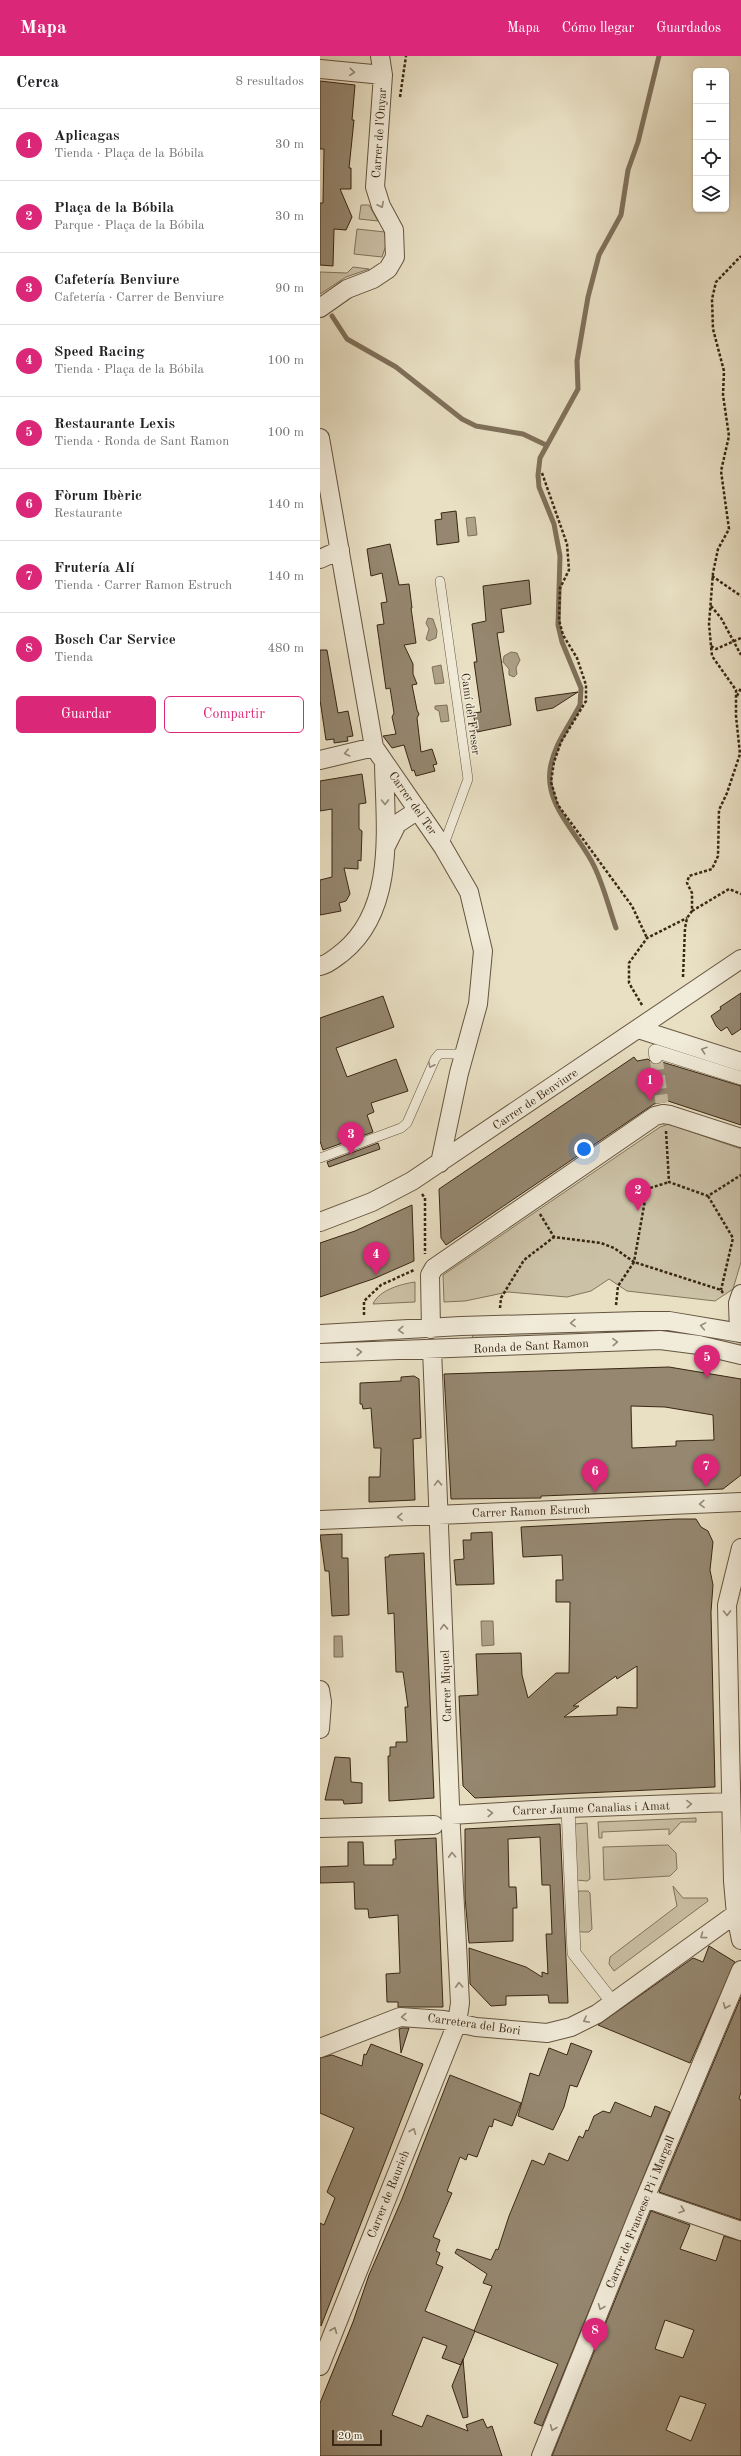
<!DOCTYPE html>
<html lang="es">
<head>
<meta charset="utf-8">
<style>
  body { margin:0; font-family:"Old Standard TT",serif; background:#f2f2f2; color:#202124 }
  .controls { position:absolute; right:12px; top:12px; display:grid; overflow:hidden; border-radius:6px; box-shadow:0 1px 3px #0004 }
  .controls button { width:36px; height:36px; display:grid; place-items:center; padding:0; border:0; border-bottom:1px solid #e0e0e0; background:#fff; color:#202124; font:20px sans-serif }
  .scale { position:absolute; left:12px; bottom:10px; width:50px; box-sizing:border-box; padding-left:4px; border:2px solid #392714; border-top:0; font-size:11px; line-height:14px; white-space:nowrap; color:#392714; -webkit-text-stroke:3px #f1ebd9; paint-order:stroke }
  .you { position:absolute; left:264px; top:1093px; width:14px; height:14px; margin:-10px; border:3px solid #fff; border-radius:50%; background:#1a73e8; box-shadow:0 0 0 6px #1a73e833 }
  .badge { display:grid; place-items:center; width:26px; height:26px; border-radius:50%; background:#db2777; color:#fff; font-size:13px; font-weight:700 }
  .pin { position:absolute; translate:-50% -33px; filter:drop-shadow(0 1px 2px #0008) }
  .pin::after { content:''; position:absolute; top:21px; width:14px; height:12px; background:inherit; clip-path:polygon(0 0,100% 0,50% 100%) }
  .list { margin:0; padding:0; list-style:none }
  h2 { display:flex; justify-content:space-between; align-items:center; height:52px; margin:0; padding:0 16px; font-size:17px }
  h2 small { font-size:13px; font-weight:400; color:#757577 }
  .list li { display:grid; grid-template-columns:26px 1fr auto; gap:12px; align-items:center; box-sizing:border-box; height:72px; padding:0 16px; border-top:1px solid #e0e0e0 }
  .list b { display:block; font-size:15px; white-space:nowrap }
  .list p { margin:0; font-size:13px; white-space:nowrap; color:#757577 }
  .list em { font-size:13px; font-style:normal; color:#757577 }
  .actions { display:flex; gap:8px; padding:12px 16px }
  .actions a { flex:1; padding:9px 0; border:1px solid #db2777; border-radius:6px; text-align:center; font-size:14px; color:#db2777 }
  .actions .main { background:#db2777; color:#fff }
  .icon { flex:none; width:22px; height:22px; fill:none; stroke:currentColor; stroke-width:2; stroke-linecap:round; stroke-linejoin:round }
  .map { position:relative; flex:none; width:421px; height:2400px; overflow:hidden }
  header { display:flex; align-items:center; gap:24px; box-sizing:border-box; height:56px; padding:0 20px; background:#db2777; color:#fff }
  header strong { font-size:19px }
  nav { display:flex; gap:22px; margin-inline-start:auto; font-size:14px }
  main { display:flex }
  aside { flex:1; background:#fff }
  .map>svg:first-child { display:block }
</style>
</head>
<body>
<header>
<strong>Mapa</strong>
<nav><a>Mapa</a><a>Cómo llegar</a><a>Guardados</a></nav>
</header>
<main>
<aside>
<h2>Cerca<small>8 resultados</small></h2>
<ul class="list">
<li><span class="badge">1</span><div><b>Aplicagas</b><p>Tienda · Plaça de la Bóbila</p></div><em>30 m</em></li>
<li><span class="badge">2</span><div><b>Plaça de la Bóbila</b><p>Parque · Plaça de la Bóbila</p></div><em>30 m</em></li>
<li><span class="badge">3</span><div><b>Cafetería Benviure</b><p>Cafetería · Carrer de Benviure</p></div><em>90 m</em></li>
<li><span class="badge">4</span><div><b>Speed Racing</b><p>Tienda · Plaça de la Bóbila</p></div><em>100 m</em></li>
<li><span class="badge">5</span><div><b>Restaurante Lexis</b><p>Tienda · Ronda de Sant Ramon</p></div><em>100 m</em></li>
<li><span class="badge">6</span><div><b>Fòrum Ibèric</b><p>Restaurante</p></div><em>140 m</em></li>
<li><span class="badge">7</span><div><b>Frutería Alí</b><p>Tienda · Carrer Ramon Estruch</p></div><em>140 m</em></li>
<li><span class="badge">8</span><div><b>Bosch Car Service</b><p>Tienda</p></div><em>480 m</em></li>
</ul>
<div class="actions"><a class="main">Guardar</a><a>Compartir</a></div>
</aside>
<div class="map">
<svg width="421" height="2400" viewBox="0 0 421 2400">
  <rect width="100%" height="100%" fill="#e9e0c4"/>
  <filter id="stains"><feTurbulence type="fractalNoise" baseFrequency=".005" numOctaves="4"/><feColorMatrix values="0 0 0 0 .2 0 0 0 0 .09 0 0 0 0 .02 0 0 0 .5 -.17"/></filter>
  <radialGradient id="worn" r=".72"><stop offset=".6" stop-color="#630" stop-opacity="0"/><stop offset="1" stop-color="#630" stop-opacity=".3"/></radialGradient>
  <path fill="#cbc1a6" stroke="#82745d" d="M 41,149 L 49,149 L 58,165 L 39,163 Z
    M 37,173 L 65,176 L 66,189 L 62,201 L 34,198 Z
    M 33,211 L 49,213 L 26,221 L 0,238 L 0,216 L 27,217 Z
    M 349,1068 L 421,1093 L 421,1206 L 413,1233 L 395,1245 L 307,1235 L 289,1223 L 271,1235 L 247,1241 L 188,1236 L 145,1245 L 124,1246 L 123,1219 L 340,1071 Z
    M 95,1226 L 95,1246 L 53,1248 C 59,1234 81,1228 95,1226 Z
    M 347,1273 L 421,1284 L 421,1291 L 152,1283 L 153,1277 Z
    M 376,1762 L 376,1766 L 361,1766 L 349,1779 L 349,1773 L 282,1776 L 282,1782 L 279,1782 L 278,1766 Z
    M 267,1767 L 270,1823 L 267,1825 L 256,1824 L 254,1768 Z
    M 348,1789 L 356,1797 L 357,1813 L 350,1820 L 284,1824 L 283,1791 Z
    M 353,1830 L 363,1842 L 387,1842 L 388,1845 L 294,1915 L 289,1908 L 290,1901 L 357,1850 Z
    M 259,1835 L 268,1835 L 270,1837 L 272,1873 L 269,1876 L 261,1876 L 258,1874 L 257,1837 Z"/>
  <path fill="#ada188" stroke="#7f705a" d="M 155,461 L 157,479 L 148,480 L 146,462 Z
    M 108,562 L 113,563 L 117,575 L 116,582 L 109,585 L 106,583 L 109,573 L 106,567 Z
    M 191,596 L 197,597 L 200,604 L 196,612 L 197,618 L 194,621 L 189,619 L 189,613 L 183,606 L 184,600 Z
    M 121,609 L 124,627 L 115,628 L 112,611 Z
    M 127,649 L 129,665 L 121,666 L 119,655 L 115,653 L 115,650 Z
    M 161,1565 L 173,1565 L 174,1589 L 162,1590 Z
    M 14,1580 L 22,1580 L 23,1601 L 14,1601 Z"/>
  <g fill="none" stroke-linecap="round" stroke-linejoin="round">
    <path stroke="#7f705a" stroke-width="5" d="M 12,260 L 27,283 L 76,311 L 142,363 L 156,370 L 203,378 L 226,389
      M 296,872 C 289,852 284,831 275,812 C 261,780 225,752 230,714 C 233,690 249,670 260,649 L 261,632 L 242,586 L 238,569 L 240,500 L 234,468 L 219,431 L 218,419 L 220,402 L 258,333 L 257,305 L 268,241 L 279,199 L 301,159 L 308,114 L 318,86 L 339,0"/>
  </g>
  <path fill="#958770" stroke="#392714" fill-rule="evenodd" d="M 0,25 L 35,29 L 32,64 L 34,64 L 29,112 L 31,112 L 31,133 L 20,133 L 32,161 L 26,174 L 14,173 L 13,210 L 0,209 L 0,147 L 3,147 L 4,93 L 0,93 Z
    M 136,455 L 139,486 L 117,489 L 115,464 L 122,463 L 121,457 Z
    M 70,488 L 79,529 L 89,528 L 92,552 L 91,552 L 96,587 L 84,589 L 93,608 L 93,618 L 97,628 L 92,629 L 97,654 L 99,658 L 97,662 L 101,696 L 112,693 L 117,708 L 113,709 L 115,715 L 96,720 L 94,714 L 92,715 L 84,689 L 72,692 L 63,680 L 76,678 L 72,661 L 74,657 L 70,632 L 66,633 L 57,569 L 64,568 L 61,547 L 67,546 L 62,517 L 51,520 L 47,493 Z
    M 209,524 L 211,548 L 181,553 L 184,576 L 177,577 L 191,669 L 157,676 L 153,657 L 161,656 L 154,606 L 157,606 L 152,568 L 166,565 L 163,530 Z
    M 0,594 L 7,594 L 18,657 L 28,655 L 33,680 L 27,681 L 28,685 L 14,687 L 14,683 L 6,684 L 0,644 Z
    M 258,636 L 233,652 L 217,655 L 215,642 Z
    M 42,718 L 46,747 L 39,748 L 39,773 L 42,775 L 41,805 L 38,804 L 38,813 L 24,812 L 30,838 L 26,845 L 19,847 L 21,855 L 0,859 L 0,824 L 12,821 L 12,753 L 0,755 L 0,725 Z
    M 421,937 L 421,973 L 412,979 L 407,971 L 401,975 L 396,970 L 391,960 L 401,953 L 400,951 Z
    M 63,940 L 74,971 L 16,992 L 27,1021 L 76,1003 L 88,1035 L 51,1047 L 54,1056 L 47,1059 L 53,1076 L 3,1094 L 0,1085 L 0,962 Z
    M 314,1001 L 317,1005 L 328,1003 L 333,1008 L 337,1009 L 342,1006 L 421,1030 L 421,1069 L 348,1045 L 334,1048 L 126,1189 L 121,1182 L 119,1133 Z
    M 58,1087 L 60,1093 L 9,1111 L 7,1106 Z
    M 92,1149 L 94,1205 L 53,1223 L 0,1241 L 0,1187 L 35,1175 Z
    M 349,1311 L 421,1323 L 421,1419 L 403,1433 L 221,1440 L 221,1442 L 131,1443 L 124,1318 ZM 311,1350 L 345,1351 L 393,1359 L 394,1384 L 356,1385 L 356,1390 L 312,1392 Z
    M 94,1320 L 99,1323 L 101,1382 L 93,1383 L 95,1444 L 49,1446 L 49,1421 L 60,1421 L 61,1392 L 54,1392 L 51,1352 L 43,1353 L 42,1348 L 40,1348 L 40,1327 L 81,1325 L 81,1321 Z
    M 357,1463 L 376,1463 L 381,1471 L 388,1475 L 393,1486 L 390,1514 L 393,1529 L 391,1556 L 395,1731 L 155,1742 L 143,1730 L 139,1640 L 158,1639 L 156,1598 L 201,1597 L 202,1619 L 208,1642 L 236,1617 L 249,1617 L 250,1546 L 236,1546 L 236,1524 L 243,1524 L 242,1499 L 203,1501 L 201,1471 ZM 317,1610 L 317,1652 L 297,1651 L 297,1659 L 244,1661 L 259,1650 L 253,1650 L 296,1620 L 297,1623 Z
    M 172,1476 L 174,1528 L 136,1529 L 134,1504 L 144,1503 L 143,1484 L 151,1484 L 151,1477 Z
    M 22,1478 L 22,1502 L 28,1502 L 29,1559 L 12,1560 L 9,1515 L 5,1515 L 0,1479 Z
    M 104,1497 L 114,1742 L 69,1745 L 68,1700 L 70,1700 L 70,1691 L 76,1691 L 76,1686 L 87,1686 L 85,1651 L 88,1651 L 83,1616 L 76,1616 L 74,1557 L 68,1558 L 65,1501 L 69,1501 L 69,1499 Z
    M 15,1701 L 30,1702 L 31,1726 L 42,1727 L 42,1747 L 24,1748 L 23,1744 L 5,1744 Z
    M 240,1768 L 248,1947 L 229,1947 L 228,1939 L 186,1940 L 186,1949 L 171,1950 L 150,1928 L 149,1892 L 206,1911 L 222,1921 L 222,1916 L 228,1918 L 226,1878 L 232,1878 L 230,1829 L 222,1829 L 220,1781 L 188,1783 L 189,1831 L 196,1831 L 197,1852 L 193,1852 L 193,1885 L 149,1887 L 145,1841 L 145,1773 Z
    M 116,1782 L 123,1951 L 78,1951 L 78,1946 L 67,1946 L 66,1918 L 80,1917 L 78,1859 L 49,1862 L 48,1853 L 35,1853 L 34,1826 L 0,1827 L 0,1811 L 28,1810 L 28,1786 L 43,1786 L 44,1809 L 73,1809 L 73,1803 L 76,1803 L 75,1784 Z
    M 389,1890 L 415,1906 L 370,2007 L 278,1969 L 373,1902 L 383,1906 Z
    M 421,1941 L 421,2036 L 419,2043 L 421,2044 L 421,2164 L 339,2136 Z
    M 82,1972 L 89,1972 L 81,1997 L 79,1973 Z
    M 251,1987 L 272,1995 L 257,2031 L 250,2029 L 244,2051 L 233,2074 L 198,2060 L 210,2017 L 219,2020 L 229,1992 L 247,1999 Z
    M 51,1988 L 103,2008 L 1,2270 L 0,2167 L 4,2169 L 15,2142 L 7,2136 L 34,2072 L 0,2057 L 0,2002 L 12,1999 L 42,2010 L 44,1998 L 46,1999 Z
    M 130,2019 L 201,2047 L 192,2070 L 174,2063 L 172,2071 L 169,2070 L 157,2101 L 148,2098 L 146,2104 L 140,2101 L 127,2135 L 132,2137 L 113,2181 L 120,2184 L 116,2195 L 120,2197 L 116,2208 L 123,2211 L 105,2255 L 155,2275 L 141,2309 L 122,2302 L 127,2290 L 103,2281 L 72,2359 L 102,2371 L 107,2359 L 148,2375 L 146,2369 L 163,2363 L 167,2372 L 172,2370 L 182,2400 L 0,2400 L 0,2347 L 33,2266 L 49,2219 L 82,2143 Z
    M 295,2046 L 331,2061 L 335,2050 L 350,2056 L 222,2370 L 214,2367 L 238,2308 L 154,2275 L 172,2230 L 163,2227 L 167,2218 L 135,2197 L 137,2193 L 171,2204 L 176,2193 L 178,2194 L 189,2160 L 212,2104 L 224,2109 L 229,2097 L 248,2105 L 259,2080 L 263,2082 L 266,2074 L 268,2075 L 274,2060 L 283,2055 L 290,2057 Z
    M 331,2155 L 370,2169 L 360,2193 L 396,2205 L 404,2180 L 421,2185 L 421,2400 L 232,2400 ZM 345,2264 L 374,2274 L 363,2302 L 335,2293 ZM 360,2340 L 386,2348 L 371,2385 L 346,2374 Z
    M 143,2303 L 148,2361 L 143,2362 L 132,2330 Z"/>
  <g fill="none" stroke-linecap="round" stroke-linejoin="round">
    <path stroke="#c6bba1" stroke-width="13" stroke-dasharray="13 6" stroke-linecap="butt" d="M 336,1001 L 342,1047"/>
    <g stroke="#655540" stroke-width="10">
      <path id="service" d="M 120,525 L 148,723 L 123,791
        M 0,1102 L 81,1072 L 87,1067 L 115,1003 L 119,998 L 144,998"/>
    </g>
    <g stroke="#655540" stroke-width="14">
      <path id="pedestrian" d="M 336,1001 L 335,995 L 421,1022
        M 248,1752 L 254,1897 L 293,1947"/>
    </g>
    <g stroke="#655540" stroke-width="20">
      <path id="minor" d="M 0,13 L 63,19
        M 0,252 L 27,233 L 53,223 L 68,213 L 75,201 L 74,174 L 61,150 L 55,131 L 63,19 L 60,0
        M 0,382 L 54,691 L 123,791 L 149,836 L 163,895 L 158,948 L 139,1017 L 120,1107
        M 0,503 L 20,494
        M 0,704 L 54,691
        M 66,790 L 77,768 L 98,754
        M 0,910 C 9,908 15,902 23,896 C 77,852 65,769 64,707
        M 318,973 L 421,1006
        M 0,1166 L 52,1146 L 92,1125 L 421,903
        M 111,1273 L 110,1219 L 114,1212 L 335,1060 L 343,1058 L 350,1059 L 421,1082
        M 419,1277 L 418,1247 L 421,1238
        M 0,1278 L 141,1270 L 319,1265 L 349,1265 L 421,1277
        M 0,1297 L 340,1284 L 379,1289 L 421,1299
        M 0,1464 L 421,1446
        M 421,1492 L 407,1549 L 413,1825 L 416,1859 L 421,1884
        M 0,1634 L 2,1646 L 0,1673
        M 131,1759 L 248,1752 L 410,1746
        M 0,1772 L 114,1769
        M 0,1992 L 80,1961 L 124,1964 L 156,1971 L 227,1977 L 251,1971 L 277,1958 L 421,1854
        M 325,2142 L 421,2175
        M 0,2310 L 137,1967 L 140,1947 L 131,1774 L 112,1293
        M 221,2400 L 320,2154 L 421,1914"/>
    </g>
    <path stroke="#392714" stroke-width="2.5" stroke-dasharray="3 2" stroke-linecap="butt" d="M 80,41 L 86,0
      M 222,417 L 247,488 L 249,514 L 240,532 L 239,564 L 243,579 L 257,602 L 266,629 L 266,645 L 241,686 L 234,706 L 231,726 L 238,749 L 312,850 L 327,882
      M 392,520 L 421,540
      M 391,550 L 401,562 L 421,599
      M 391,590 L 396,593 L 421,582
      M 417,640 L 421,632
      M 372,855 L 409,833 L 421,838
      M 363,921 L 365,872 L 367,862 L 372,855 L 372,837 L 367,827 L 369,820 L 392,813 L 398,800 L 399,754 L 407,737 L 420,698 L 416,660 L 416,634 L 392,600 L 391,590 L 389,568 L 393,517 L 398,493 L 409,473 L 401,415 L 409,380 L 403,339 L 404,315 L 393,273 L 392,243 L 396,226 L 421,200
      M 322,949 L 309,927 L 309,907 L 327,882 L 367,862
      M 346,1075 L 349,1126 L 388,1140 L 421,1119
      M 102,1138 L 105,1142 L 105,1198
      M 388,1140 L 413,1182 L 401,1234
      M 220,1158 L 234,1181 L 281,1187 L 294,1192 L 314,1206 L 327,1133 L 349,1126
      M 296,1249 L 298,1230 L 314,1206 L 401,1234 L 403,1237
      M 180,1252 L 181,1242 L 204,1204 L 234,1181
      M 44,1259 L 44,1245 L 61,1229 L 94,1214"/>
    <use href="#service" stroke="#f1ebd9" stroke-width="9"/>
    <use href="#pedestrian" stroke="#f1ebd9" stroke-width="13"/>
    <use href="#minor" stroke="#f1ebd9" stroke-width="18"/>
  </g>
  <defs><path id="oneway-chevron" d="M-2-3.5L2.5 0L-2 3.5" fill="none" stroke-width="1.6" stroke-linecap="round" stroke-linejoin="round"/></defs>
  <g stroke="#958976">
    <use href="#oneway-chevron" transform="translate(32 16) rotate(5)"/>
    <use href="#oneway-chevron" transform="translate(61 149) rotate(63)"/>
    <use href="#oneway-chevron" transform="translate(27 697) rotate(167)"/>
    <use href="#oneway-chevron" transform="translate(65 746) rotate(89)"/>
    <use href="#oneway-chevron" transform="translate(384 994) rotate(-162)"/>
    <use href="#oneway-chevron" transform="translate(111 1009) rotate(116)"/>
    <use href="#oneway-chevron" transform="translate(253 1267) rotate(178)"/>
    <use href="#oneway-chevron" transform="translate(383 1270) rotate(-170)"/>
    <use href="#oneway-chevron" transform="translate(81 1274) rotate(177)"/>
    <use href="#oneway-chevron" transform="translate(295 1286) rotate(-3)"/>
    <use href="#oneway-chevron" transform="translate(39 1296) rotate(-2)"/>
    <use href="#oneway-chevron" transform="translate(118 1427) rotate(-92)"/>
    <use href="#oneway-chevron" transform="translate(382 1448) rotate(178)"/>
    <use href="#oneway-chevron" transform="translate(80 1461) rotate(178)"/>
    <use href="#oneway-chevron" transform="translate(407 1557) rotate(89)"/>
    <use href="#oneway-chevron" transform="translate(124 1571) rotate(-92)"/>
    <use href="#oneway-chevron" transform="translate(369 1748) rotate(-2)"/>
    <use href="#oneway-chevron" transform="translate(170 1757) rotate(-3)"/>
    <use href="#oneway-chevron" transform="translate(132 1799) rotate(-93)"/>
    <use href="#oneway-chevron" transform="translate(383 1880) rotate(144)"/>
    <use href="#oneway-chevron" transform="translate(139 1929) rotate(-93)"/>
    <use href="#oneway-chevron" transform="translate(406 1950) rotate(113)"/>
    <use href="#oneway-chevron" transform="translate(84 1961) rotate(176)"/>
    <use href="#oneway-chevron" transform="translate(266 1964) rotate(153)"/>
    <use href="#oneway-chevron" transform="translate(93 2075) rotate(-68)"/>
    <use href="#oneway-chevron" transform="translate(362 2154) rotate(19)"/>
    <use href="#oneway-chevron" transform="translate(281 2251) rotate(112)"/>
    <use href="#oneway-chevron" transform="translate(14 2274) rotate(-68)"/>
    <use href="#oneway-chevron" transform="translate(233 2372) rotate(112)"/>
  </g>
  <g text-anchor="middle" stroke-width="3" stroke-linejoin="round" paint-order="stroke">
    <g font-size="12" fill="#392714" stroke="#f1ebd9">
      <text transform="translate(59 77) rotate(-86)" y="4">Carrer de l'Onyar</text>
      <text transform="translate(151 658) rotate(82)" y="4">Camí del Freser</text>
      <text transform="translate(93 747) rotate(55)" y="4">Carrer del Ter</text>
      <text transform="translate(215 1043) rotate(-34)" y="4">Carrer de Benviure</text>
      <text transform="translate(211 1290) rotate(-3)" y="4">Ronda de Sant Ramon</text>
      <text transform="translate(211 1455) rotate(-2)" y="4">Carrer Ramon Estruch</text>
      <text transform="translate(126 1630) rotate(-92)" y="4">Carrer Miquel</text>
      <text transform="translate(271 1752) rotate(-2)" y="4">Carrer Jaume Canalias i Amat</text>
      <text transform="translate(154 1968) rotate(8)" y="4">Carretera del Bori</text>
      <text transform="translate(68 2138) rotate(-68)" y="4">Carrer de Raurich</text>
      <text transform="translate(320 2156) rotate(-68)" y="4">Carrer de Francesc Pi i Margall</text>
    </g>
  </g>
  <rect width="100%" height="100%" filter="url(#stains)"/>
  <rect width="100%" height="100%" fill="url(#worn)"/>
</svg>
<div class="controls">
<button>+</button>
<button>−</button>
<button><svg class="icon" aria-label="locate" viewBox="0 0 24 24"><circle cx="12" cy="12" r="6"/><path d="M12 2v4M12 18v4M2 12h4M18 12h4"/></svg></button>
<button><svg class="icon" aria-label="layers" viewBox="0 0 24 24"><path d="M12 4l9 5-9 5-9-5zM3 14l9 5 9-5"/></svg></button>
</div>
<div class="scale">20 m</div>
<div class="you"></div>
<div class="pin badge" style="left:330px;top:1045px">1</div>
<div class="pin badge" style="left:318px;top:1155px">2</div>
<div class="pin badge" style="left:31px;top:1099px">3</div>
<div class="pin badge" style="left:56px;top:1219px">4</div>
<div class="pin badge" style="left:387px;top:1322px">5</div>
<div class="pin badge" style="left:275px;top:1436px">6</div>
<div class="pin badge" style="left:386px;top:1431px">7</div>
<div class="pin badge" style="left:275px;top:2295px">8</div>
</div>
</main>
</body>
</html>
